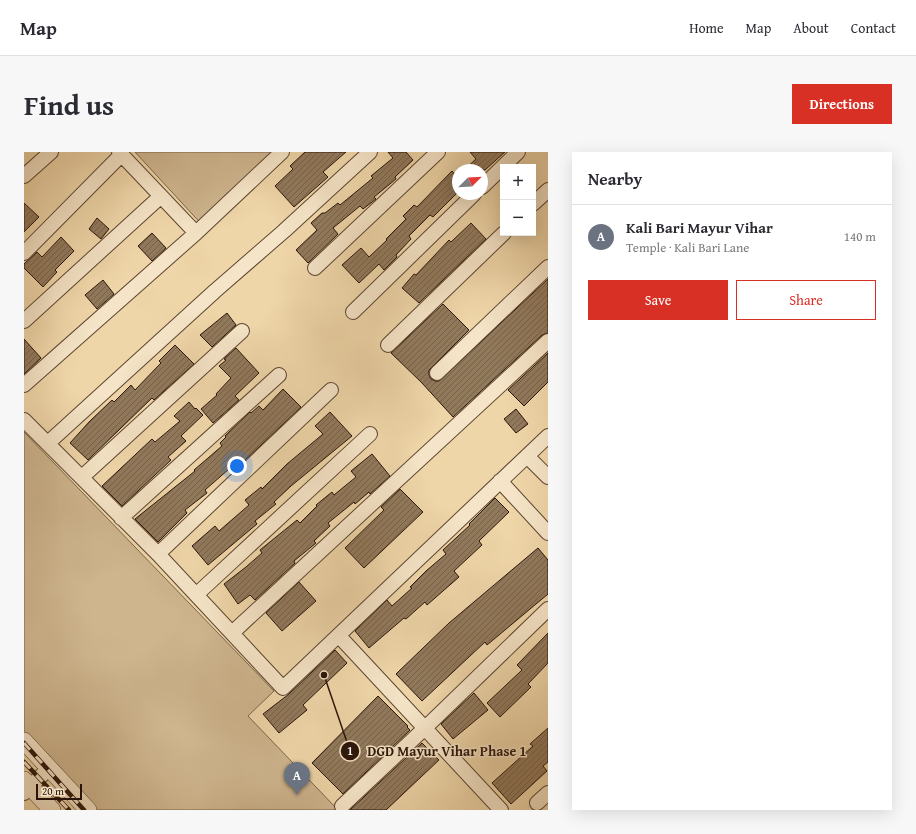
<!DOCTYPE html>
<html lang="en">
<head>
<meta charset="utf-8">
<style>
  body { margin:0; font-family:"Gentium Book Plus",serif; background:#f7f7f7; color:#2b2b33 }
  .controls { position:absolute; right:12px; top:12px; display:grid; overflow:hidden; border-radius:0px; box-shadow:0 4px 16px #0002 }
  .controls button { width:36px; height:36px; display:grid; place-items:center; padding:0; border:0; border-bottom:1px solid #e1e1e2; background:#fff; color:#2b2b33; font:20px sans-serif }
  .compass { position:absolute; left:428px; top:12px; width:36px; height:36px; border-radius:50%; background:#fff; box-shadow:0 4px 16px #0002; rotate:66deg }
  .scale { position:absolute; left:12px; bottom:10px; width:46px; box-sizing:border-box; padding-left:4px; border:2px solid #2b1509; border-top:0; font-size:11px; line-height:14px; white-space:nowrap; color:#2b1509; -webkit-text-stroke:3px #f5e4c7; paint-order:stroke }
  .you { position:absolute; left:213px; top:314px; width:14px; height:14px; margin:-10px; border:3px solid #fff; border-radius:50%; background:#1a73e8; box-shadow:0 0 0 6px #1a73e833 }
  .badge { display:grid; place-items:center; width:26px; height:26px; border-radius:50%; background:#d93025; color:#fff; font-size:13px; font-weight:700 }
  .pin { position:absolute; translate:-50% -33px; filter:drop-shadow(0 1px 2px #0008) }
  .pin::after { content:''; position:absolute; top:21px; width:14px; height:12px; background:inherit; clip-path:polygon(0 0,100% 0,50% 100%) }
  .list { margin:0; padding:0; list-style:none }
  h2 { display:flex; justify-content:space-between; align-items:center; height:52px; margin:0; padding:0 16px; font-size:17px }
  h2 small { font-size:13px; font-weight:400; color:#7c7c81 }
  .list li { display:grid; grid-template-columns:26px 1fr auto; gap:12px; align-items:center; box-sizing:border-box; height:64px; padding:0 16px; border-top:1px solid #e1e1e2 }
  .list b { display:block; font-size:15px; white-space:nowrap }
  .list p { margin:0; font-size:13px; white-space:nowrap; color:#7c7c81 }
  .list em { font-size:13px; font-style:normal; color:#7c7c81 }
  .actions { display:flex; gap:8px; padding:12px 16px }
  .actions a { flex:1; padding:9px 0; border:1px solid #d93025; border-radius:0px; text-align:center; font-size:14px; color:#d93025 }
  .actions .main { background:#d93025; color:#fff }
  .map { position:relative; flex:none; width:524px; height:658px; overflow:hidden; border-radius:0px }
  header { display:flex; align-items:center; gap:24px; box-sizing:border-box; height:56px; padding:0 20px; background:#fff; border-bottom:1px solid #e1e1e2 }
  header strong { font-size:19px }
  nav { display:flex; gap:22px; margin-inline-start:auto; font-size:14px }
  .intro { display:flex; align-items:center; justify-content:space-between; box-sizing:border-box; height:96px; padding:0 24px }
  h1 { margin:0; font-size:28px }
  .button { padding:10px 18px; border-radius:0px; background:#d93025; color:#fff; font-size:14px; font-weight:700 }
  main { display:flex; gap:24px; padding:0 24px }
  aside { flex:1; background:#fff; border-radius:0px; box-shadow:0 4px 16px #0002 }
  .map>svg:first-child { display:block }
</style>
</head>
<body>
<header>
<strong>Map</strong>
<nav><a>Home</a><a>Map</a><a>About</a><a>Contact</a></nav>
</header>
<div class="intro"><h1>Find us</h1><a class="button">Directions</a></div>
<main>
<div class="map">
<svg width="524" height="658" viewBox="0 0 524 658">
  <defs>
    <pattern id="building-hatch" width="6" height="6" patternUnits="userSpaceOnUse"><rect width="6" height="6" fill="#91795c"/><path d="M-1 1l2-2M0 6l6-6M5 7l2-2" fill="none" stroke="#77624a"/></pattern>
  </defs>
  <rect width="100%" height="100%" fill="#efd6a9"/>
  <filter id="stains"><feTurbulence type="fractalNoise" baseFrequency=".005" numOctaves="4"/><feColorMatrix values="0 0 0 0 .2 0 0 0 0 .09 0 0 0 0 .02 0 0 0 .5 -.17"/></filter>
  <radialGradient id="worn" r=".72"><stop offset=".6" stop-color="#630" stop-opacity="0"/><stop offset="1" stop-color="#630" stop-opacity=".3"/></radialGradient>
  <path fill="#ceb58e" stroke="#7c654c" d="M 111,0 L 263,0 L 181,76 Z
    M 0,280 L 250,539 L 224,564 L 314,658 L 67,658 L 0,585 Z"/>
  <path fill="url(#building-hatch)" stroke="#2b1509" d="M 281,0 L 322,0 L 299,20 L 304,25 L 270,55 L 251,34 L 269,17 L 266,14 Z
    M 364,0 L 382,0 L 389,8 L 371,25 L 372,27 L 350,45 L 352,47 L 339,57 L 336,54 L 309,76 L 314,82 L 284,111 L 272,98 L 293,78 L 287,71 L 298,61 L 301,61 L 314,51 L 316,53 L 349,26 L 347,24 L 369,6 Z
    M 446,0 L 481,0 L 461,18 L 440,18 L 452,7 Z
    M 428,19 L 434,26 L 434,40 L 409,65 L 406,63 L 385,84 L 387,87 L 372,103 L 373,105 L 360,118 L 355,112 L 335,131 L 318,113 L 337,96 L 345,105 L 363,88 L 362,87 L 382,67 L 379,64 L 390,53 L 393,55 Z
    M 0,51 L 15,65 L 0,80 Z
    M 73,66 L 85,77 L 77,87 L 65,77 Z
    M 447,71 L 462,87 L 395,151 L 378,136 L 390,122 L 392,123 L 425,88 L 427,90 Z
    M 128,81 L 142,96 L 128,109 L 114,94 Z
    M 37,85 L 50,99 L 31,118 L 33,120 L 19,135 L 0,116 L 0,112 L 13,100 L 18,105 Z
    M 524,127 L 524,181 L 518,183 L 429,265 L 398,231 L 367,201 L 419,152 L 445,178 L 405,218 L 405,223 L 407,227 L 411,229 L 415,229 Z
    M 79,128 L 90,142 L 73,157 L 61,143 Z
    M 203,161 L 212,173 L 188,195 L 176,183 Z
    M 0,187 L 17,206 L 0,222 Z
    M 151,193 L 170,212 L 130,248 L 128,246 L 64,308 L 46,291 L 65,270 L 88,248 L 90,250 L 107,233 L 111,238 L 137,211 L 135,209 Z
    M 212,196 L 235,221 L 211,244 L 215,248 L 189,271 L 177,257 L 193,243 L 192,242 L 207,226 L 195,214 L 202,208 L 200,207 Z
    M 524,201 L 524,230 L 500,254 L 484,238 Z
    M 259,237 L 277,255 L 216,313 L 213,310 L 181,338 L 183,341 L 161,358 L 163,361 L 134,390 L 111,367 L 171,319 L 170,318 L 198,294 L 196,291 L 202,285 L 201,284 L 226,260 L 227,261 L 235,254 L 239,258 Z
    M 165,250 L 171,257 L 172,256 L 179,263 L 157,284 L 162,289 L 144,305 L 147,308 L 98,354 L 78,334 L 128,287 L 131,290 L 156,269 L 150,264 Z
    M 492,257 L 504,272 L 492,281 L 480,267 Z
    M 306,260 L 328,284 L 267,334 L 250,350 L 252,352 L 231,369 L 233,372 L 184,413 L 168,394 L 191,374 L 195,379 L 225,353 L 221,348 L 237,335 L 238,337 L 263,312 L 299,282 L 291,274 Z
    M 348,302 L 366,324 L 346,342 L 345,340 L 331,352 L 330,350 L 304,371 L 306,374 L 290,389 L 292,391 L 270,409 L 271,411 L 231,448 L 226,443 L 214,452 L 200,432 L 222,415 L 238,401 L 236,398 L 273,368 L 276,371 L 293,354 L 292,353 L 308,340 L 310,343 L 332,325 L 327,319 Z
    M 376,337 L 399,360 L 340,416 L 321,396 L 360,358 L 357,355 Z
    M 471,346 L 485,360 L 455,389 L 458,393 L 430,419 L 435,425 L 403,453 L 401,450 L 382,467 L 380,466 L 345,496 L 331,479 L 363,448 L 368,454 L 388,436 L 386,435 L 402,419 L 422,402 L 419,398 L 446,373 L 445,372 Z
    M 514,396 L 524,408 L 524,442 L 463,493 L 461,490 L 398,549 L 372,522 L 425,471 Z
    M 275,430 L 292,449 L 258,479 L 242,461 Z
    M 524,481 L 524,511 L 504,532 L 507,535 L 476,565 L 463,551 L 498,518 L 493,513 Z
    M 311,498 L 323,511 L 279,553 L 283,558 L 255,581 L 239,562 L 265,542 Z
    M 450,541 L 464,558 L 429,587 L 417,572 Z
    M 354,544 L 384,574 L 383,575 L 386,578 L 319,642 L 288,611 Z
    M 524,576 L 524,610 L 519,614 L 523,619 L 487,652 L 468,631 L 509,594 L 506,592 Z
    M 398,591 L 415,608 L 362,658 L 326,658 Z"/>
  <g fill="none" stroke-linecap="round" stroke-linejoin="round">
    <g stroke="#5c4531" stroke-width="16">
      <path id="minor" d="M 95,0 L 172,81 L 258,0
        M 0,24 L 27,0
        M 458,35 L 494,0
        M 509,52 L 524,38
        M 0,101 L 97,3
        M 291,116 L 414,0
        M 329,160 L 450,42
        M 0,169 L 136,45
        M 364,193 L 480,81
        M 413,221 L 524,115
        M 0,233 L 172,81
        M 0,268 L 134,402 L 259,536 L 524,284
        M 24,291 L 191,139 L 260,79 L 346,0
        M 503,304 L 524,325
        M 58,325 L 218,179
        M 476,329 L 524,381
        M 97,366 L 255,223
        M 134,402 L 307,238
        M 173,442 L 346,282
        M 208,481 L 524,189
        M 315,484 L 477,658
        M 0,641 L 25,616
        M 513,651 L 524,641
        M 318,654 L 401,576 L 524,457"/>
    </g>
    <g stroke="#5c4531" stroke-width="18">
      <path id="tertiary" d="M 0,589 L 64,658
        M 0,628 L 28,658"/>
    </g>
    <use href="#minor" stroke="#f5e4c7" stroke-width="14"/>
    <use href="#tertiary" stroke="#f5e4c7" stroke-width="17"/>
    <g stroke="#2b1509" stroke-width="4.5">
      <path id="rail" d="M 0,591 L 60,658
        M 0,610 L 45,658"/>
    </g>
    <use href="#rail" stroke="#f5e4c7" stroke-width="3" stroke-dasharray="9" stroke-linecap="butt"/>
  </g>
  <path fill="none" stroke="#2b1509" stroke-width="1.5" d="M300 523L326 599"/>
  <g fill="#2b1509" stroke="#f5e4c7" stroke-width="1.5">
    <circle cx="300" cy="523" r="4"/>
    <circle cx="326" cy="599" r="10"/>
  </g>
  <g font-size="12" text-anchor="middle" font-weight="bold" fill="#fff">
    <text x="326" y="603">1</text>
  </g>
  <g font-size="14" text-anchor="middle" font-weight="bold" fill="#2b1509" stroke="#f5e4c7" stroke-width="3" stroke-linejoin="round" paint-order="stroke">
    <text x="423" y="604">DGD Mayur Vihar Phase 1</text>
  </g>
  <rect width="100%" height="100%" filter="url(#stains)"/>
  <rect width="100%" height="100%" fill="url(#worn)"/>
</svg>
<div class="controls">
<button>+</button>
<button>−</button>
</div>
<svg class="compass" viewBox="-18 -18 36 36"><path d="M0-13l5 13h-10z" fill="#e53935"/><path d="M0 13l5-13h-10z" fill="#7c7c81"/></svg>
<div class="scale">20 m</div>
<div class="you"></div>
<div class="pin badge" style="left:273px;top:643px;background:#6b7280">A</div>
</div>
<aside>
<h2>Nearby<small></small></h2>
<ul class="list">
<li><span class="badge" style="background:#6b7280">A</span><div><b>Kali Bari Mayur Vihar</b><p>Temple · Kali Bari Lane</p></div><em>140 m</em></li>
</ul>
<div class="actions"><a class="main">Save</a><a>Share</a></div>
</aside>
</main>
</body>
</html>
